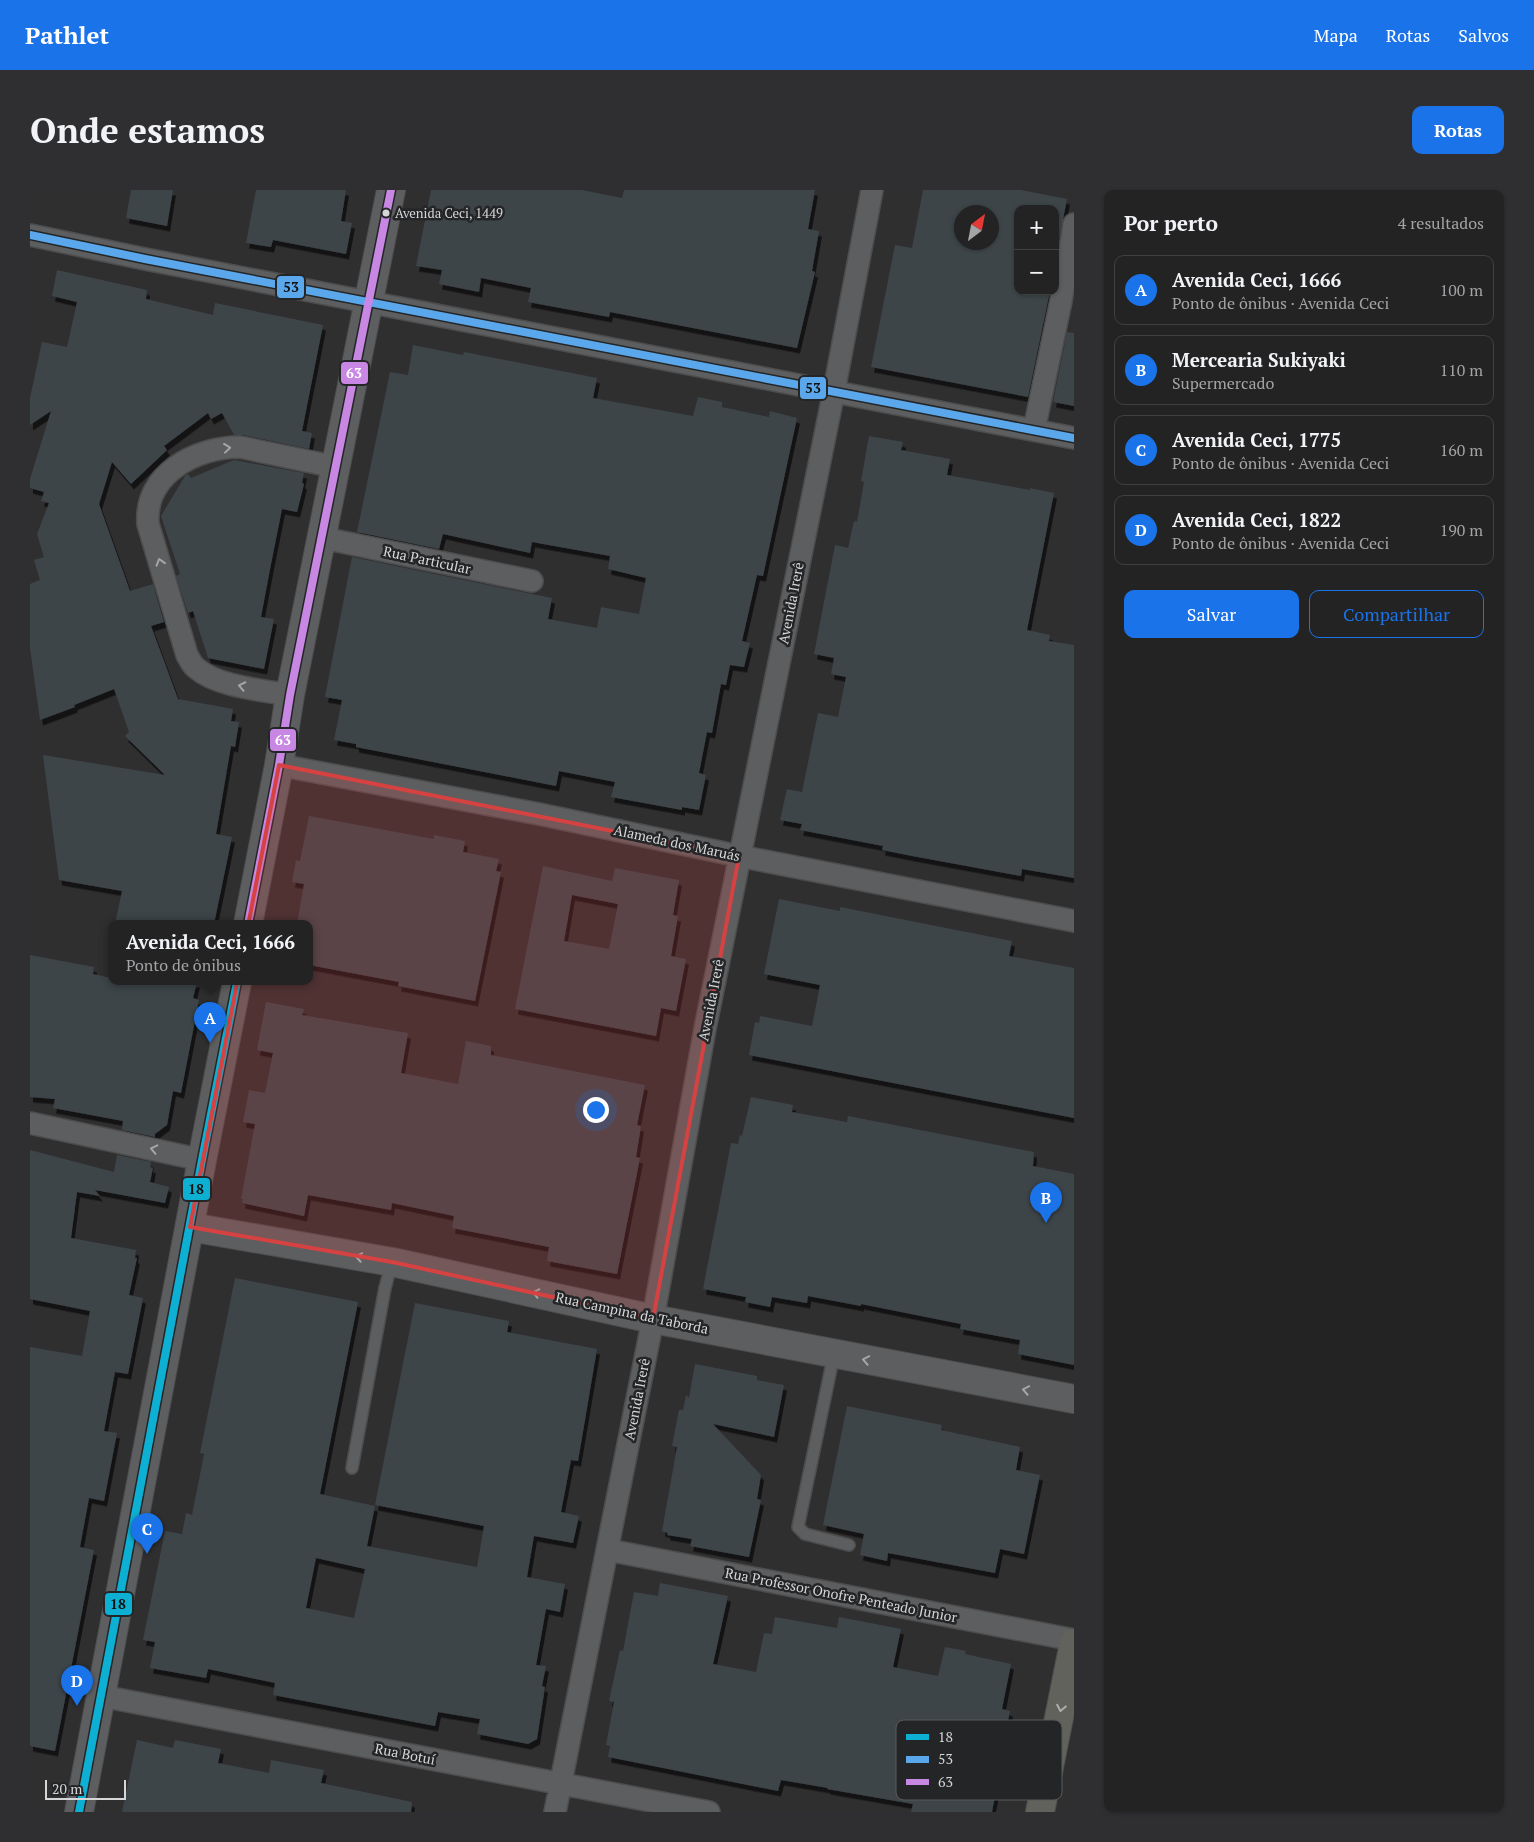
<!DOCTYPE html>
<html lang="pt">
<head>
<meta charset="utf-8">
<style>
  body { margin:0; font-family:"PT Serif",serif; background:#2f2f31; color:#f1f3f6 }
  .controls { position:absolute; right:15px; top:15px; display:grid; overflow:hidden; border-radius:10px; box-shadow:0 1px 4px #0004 }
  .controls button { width:45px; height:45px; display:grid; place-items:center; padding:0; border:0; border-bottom:1px solid #404041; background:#232324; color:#f1f3f6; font:25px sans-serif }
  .compass { position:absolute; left:924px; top:15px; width:45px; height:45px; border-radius:50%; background:#232324; box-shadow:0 1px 4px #0004; rotate:32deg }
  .scale { position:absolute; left:15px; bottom:12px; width:81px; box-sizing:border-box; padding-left:5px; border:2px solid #d5d6d7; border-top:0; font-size:14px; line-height:18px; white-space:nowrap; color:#d5d6d7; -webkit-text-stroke:4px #242527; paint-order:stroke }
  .you { position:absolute; left:565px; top:919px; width:18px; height:18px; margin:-12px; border:4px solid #fff; border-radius:50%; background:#1a73e8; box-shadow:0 0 0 8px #1a73e833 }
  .badge { display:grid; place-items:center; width:32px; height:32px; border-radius:50%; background:#1a73e8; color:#fff; font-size:16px; font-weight:700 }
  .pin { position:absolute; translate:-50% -41px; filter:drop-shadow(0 1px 2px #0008) }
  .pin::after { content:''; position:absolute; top:26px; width:18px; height:15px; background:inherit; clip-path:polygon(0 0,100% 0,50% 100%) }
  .popup { position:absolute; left:78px; top:730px; width:205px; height:65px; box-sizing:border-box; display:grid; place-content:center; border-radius:10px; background:#232324; filter:drop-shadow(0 1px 4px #0005); font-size:16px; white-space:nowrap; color:#a3a4a6 }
  .popup b { font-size:19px; color:#f1f3f6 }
  .popup::after { content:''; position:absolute; left:50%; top:100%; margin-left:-10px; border:10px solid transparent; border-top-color:#232324 }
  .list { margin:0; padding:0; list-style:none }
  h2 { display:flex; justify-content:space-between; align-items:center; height:65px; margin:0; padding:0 20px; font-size:21px }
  h2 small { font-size:16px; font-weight:400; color:#a3a4a6 }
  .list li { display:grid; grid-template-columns:32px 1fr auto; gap:15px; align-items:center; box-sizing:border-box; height:70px; margin:0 10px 10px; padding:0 10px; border:1px solid #404041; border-radius:10px }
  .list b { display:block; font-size:19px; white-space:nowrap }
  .list p { margin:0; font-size:16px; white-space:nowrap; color:#a3a4a6 }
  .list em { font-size:16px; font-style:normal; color:#a3a4a6 }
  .actions { display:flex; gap:10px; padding:15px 20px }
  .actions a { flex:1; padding:11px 0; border:1px solid #1a73e8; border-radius:10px; text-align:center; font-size:18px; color:#1a73e8 }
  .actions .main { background:#1a73e8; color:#fff }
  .map { position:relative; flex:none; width:1044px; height:1622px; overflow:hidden; border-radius:10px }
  header { display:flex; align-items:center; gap:30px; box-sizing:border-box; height:70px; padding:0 25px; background:#1a73e8; color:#fff }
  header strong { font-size:24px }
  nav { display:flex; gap:28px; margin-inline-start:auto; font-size:18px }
  .intro { display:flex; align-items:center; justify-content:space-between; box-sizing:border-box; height:120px; padding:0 30px }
  h1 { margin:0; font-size:35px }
  .button { padding:12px 22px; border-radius:10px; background:#1a73e8; color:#fff; font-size:18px; font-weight:700 }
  main { display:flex; gap:30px; padding:0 30px }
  aside { flex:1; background:#232324; border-radius:10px; box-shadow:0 1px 4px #0004 }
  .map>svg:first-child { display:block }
</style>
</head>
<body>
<header>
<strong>Pathlet</strong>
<nav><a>Mapa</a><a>Rotas</a><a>Salvos</a></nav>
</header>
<div class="intro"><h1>Onde estamos</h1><a class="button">Rotas</a></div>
<main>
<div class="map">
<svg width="1044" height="1622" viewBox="0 0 1044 1622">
  <defs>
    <filter id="shadow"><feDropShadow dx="3" dy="5.5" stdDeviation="0" flood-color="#0009"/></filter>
  </defs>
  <rect width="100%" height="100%" fill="#2f2f30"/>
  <path fill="#3e444a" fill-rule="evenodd" filter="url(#shadow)" d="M 101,0 L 143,0 L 137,36 L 96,28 Z
    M 226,0 L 316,0 L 311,31 L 322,33 L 316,64 L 243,50 L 241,57 L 216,53 Z
    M 401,0 L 552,0 L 592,8 L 594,0 L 785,0 L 778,39 L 789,41 L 782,81 L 785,82 L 767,158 L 580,122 L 579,127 L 498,112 L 501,98 L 451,88 L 449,102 L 409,94 L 412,80 L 386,76 Z
    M 893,0 L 991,0 L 1037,9 L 1025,70 L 1025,19 L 988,19 L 988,101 L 1020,101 L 998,207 L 841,177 L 865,55 L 882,58 ZM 932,22 L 962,22 L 962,52 L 932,52 Z
    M 27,80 L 117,100 L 116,109 L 183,125 L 185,113 L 293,135 L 272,241 L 282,243 L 279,259 L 213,245 L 204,245 L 192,223 L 181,229 L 178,223 L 134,256 L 137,260 L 101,294 L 82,272 L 69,314 L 100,401 L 123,394 L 134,432 L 121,436 L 148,509 L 203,519 L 201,531 L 209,532 L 205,557 L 201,556 L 186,644 L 202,647 L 184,734 L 85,734 L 92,701 L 29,690 L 13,565 L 135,585 L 95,546 L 99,542 L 84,499 L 44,515 L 45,517 L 10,530 L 0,458 L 0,394 L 10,390 L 4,370 L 14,367 L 7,344 L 19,313 L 11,311 L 14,302 L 0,298 L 0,289 L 21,221 L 0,235 L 0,208 L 12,152 L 37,157 L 47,112 L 22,106 Z
    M 1037,142 L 1044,143 L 1044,216 L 1023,212 Z
    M 383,155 L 433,165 L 434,162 L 567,188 L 563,208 L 663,226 L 668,207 L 692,212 L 692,217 L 739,227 L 740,221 L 767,228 L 733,386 L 727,385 L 712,451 L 720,453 L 714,477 L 700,475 L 696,495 L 691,494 L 682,543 L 677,542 L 669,583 L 676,585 L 669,620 L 652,617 L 652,620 L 581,607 L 585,592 L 529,581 L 526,596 L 326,557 L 326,554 L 304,550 L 312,510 L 295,507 L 322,367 L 522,408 L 518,429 L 567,438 L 571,417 L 609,424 L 616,388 L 578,379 L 580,366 L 502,352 L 500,363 L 413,344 L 409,359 L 327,342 L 360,182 L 378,185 Z
    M 839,246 L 873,252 L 871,260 L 920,269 L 917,285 L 1000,300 L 1000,298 L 1024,303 L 997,440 L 1020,445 L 1019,451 L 1044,455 L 1044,688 L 992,679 L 991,686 L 882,666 L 852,660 L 853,656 L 770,640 L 772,634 L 750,630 L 757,599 L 772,602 L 788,523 L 808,527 L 816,487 L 801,484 L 804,468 L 784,464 L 805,355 L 818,358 L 824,331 L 827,332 L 834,292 L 831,291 Z
    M 204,270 L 274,283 L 272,293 L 274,294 L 267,322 L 252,319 L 241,374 L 231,427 L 244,429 L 234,479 L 178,468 L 163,421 L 158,423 L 146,386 L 150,384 L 131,326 L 155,286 L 158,284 L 161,288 Z
    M 279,626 L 404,649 L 404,645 L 435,651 L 433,662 L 469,669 L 466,681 L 471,682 L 445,811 L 368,796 L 369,792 L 279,775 L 279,734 L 267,734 L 274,694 L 262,692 L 266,670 L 270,671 Z
    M 513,676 L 582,691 L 585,678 L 649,690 L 643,725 L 648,726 L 641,766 L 656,769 L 646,821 L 631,818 L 626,846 L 485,819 ZM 542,705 L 588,714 L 579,759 L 534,751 Z
    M 749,709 L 810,721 L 810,717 L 982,751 L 979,766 L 1044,778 L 1044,928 L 719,865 L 725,832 L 729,833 L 730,826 L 782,836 L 790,795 L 734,784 Z
    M 0,765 L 64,777 L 63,784 L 81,788 L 81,792 L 167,792 L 163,808 L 169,810 L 151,903 L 143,901 L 137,935 L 125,944 L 125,947 L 92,940 L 93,931 L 23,918 L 25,909 L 0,907 Z
    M 236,812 L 274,819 L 272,825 L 378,843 L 371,883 L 428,894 L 436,851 L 461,856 L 461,865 L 615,895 L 607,935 L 611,936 L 606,967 L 610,968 L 587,1084 L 517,1071 L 519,1057 L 422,1038 L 424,1026 L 362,1013 L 361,1020 L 278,1005 L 274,1026 L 212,1013 L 213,1009 L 211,1009 L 225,934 L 213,932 L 219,900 L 235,903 L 243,863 L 227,860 Z
    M 721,907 L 763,915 L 762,922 L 817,932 L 818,926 L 1004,962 L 1003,976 L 1044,984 L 1044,1175 L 988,1164 L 990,1150 L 930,1139 L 931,1134 L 831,1114 L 831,1116 L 778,1106 L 777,1113 L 742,1107 L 740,1117 L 715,1112 L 716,1107 L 673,1099 L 701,953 L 708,954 L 710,945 L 712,946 Z
    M 0,960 L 84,982 L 87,965 L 121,972 L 120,977 L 123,978 L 120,992 L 139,997 L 135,1013 L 65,1000 L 70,1006 L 47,1002 L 41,1048 L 106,1060 L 105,1068 L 107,1068 L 99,1105 L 113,1108 L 98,1184 L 85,1182 L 74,1241 L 87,1243 L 74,1311 L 59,1308 L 50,1357 L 64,1360 L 25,1561 L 0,1556 L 0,1157 L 52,1166 L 60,1121 L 0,1109 Z
    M 205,1088 L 328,1112 L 290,1304 L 345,1316 L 337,1356 L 410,1370 L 447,1377 L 454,1336 L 345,1315 L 385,1113 L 479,1131 L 477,1142 L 567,1159 L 548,1271 L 541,1270 L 531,1322 L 549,1326 L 543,1353 L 504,1346 L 497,1387 L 535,1394 L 530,1422 L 516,1419 L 506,1475 L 516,1476 L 512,1496 L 515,1497 L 507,1549 L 498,1554 L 447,1544 L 450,1529 L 408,1522 L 405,1536 L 243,1505 L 245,1493 L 178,1479 L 176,1488 L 120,1478 L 125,1452 L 113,1450 L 135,1341 L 152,1344 L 156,1323 L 162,1325 L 174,1264 L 170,1263 ZM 286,1368 L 335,1379 L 324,1428 L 276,1418 Z
    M 665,1174 L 727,1186 L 727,1190 L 754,1195 L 744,1247 L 683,1234 L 731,1285 L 727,1309 L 731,1310 L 719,1367 L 660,1356 L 662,1349 L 637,1345 L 638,1343 L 632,1341 L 647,1257 L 642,1256 L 649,1220 L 653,1220 L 656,1205 L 659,1208 Z
    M 817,1216 L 912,1235 L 911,1240 L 990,1257 L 986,1280 L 1010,1285 L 994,1364 L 970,1359 L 965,1383 L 858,1363 L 857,1371 L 830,1365 L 834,1344 L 793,1335 Z
    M 630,1393 L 698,1406 L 683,1474 L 726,1482 L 734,1443 L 742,1444 L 745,1427 L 807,1438 L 809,1427 L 871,1439 L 863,1477 L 908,1486 L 915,1457 L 936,1461 L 935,1464 L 981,1474 L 972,1519 L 980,1521 L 967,1584 L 969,1585 L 962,1622 L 881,1622 L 883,1614 L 797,1599 L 798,1598 L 751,1590 L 748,1601 L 578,1567 L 580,1556 L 576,1555 L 584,1512 L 579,1511 L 590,1460 L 593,1461 L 604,1402 L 628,1406 Z
    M 107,1550 L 143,1558 L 145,1550 L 191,1559 L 188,1573 L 239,1583 L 241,1570 L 294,1580 L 291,1593 L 382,1612 L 381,1622 L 92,1622 Z"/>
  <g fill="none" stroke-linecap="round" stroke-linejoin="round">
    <g stroke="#4d4d4e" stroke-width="14">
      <path id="lane" d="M 804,1164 L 768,1337 L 775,1344 L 819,1355
        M 322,1278 L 355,1098 L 362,1072"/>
    </g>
    <g stroke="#4d4d4e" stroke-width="24">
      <path id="street" d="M 0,45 L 115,69 L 1044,248
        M 1004,240 L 1031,111 L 1044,34
        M 293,348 L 502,391
        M 260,505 C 232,500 188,497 166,478 C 162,475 160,470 157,465 L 118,334 C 114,284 166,257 210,257 L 306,277
        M 249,575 L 509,624 L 709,666 L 1044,731
        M 0,933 L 172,970
        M 578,1360 L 1044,1450
        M 71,1506 L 679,1622
        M 525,1622 L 623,1129 L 675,839 L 804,201 L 842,0"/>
    </g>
    <g stroke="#4d4d4e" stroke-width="30">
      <path id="secondary" d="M 218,734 L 249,575 L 260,505 L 361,0
        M 160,1037 L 362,1072 L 623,1129 L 1044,1209
        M 49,1622 L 172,970 L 207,792"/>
    </g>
    <g stroke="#4d4d4e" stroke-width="30">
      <path id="primary" d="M 1010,1622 L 1044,1453"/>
    </g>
    <use href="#lane" stroke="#5d5e5f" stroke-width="11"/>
    <use href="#street" stroke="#5d5e5f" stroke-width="21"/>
    <use href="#secondary" stroke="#5d5e5f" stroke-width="28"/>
    <use href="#primary" stroke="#61625c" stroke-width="28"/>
    <g stroke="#242527" stroke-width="11">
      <path id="bus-1" d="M 49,1622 L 172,970 L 207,792"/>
    </g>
    <g stroke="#242527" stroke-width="11">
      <path id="bus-2" d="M 0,45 L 115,69 L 1044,248"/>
    </g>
    <g stroke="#242527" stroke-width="11">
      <path id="bus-3" d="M 218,734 L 249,575 L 260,505 L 361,0"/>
    </g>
    <use href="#bus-1" stroke="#0dafd3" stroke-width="8"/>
    <use href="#bus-2" stroke="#5aa8eb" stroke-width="8"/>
    <use href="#bus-3" stroke="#c787e3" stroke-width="8"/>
  </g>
  <defs><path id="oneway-chevron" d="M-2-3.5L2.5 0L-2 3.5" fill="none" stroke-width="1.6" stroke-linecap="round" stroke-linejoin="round" transform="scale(1.25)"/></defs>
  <g stroke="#a5a6a7">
    <use href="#oneway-chevron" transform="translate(197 258) rotate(-6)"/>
    <use href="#oneway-chevron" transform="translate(130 372) rotate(-107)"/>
    <use href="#oneway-chevron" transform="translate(212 496) rotate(-168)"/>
    <use href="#oneway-chevron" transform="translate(124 959) rotate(-167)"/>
    <use href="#oneway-chevron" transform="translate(329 1067) rotate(-170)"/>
    <use href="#oneway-chevron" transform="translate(506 1103) rotate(-168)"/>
    <use href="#oneway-chevron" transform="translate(836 1170) rotate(-169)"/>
    <use href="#oneway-chevron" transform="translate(996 1200) rotate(-169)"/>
  </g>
  <use stroke="#acadac" href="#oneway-chevron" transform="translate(1031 1518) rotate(101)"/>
  <path fill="#d64242" fill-opacity="0.2" stroke="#d64242" stroke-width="4" stroke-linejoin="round" d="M 249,575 L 709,666 L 623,1129 L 362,1072 L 160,1037 Z"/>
  <circle fill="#d5d6d7" stroke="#242527" stroke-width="2" cx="356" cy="23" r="4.5"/>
  <g text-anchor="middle" stroke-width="5" stroke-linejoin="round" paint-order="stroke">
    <g font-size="13" fill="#d5d6d7" stroke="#242527" text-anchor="start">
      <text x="365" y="28">Avenida Ceci, 1449</text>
    </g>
    <g font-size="14" fill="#d5d6d7" stroke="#242527">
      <text transform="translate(397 370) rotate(12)" y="5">Rua Particular</text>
      <text transform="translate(761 413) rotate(-79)" y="5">Avenida Irerê</text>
      <text transform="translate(647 653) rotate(12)" y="5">Alameda dos Maruás</text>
      <text transform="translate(681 810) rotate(-79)" y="5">Avenida Irerê</text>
      <text transform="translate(602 1123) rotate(12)" y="5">Rua Campina da Taborda</text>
      <text transform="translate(607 1209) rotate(-79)" y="5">Avenida Irerê</text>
      <text transform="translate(811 1405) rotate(11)" y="5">Rua Professor Onofre Penteado Junior</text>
      <text transform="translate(375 1564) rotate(11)" y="5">Rua Botuí</text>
    </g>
  </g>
  <rect x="866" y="1530" width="166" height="80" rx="8" fill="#242527" stroke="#595a5c" stroke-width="1"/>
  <rect x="876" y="1544" width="23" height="6" fill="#0dafd3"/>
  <rect x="876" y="1566" width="23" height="7" fill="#5aa8eb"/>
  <rect x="876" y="1589" width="23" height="6" fill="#c787e3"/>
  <g font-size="14" fill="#d5d6d7">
    <text x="908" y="1552">18</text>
    <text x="908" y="1574">53</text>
    <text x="908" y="1597">63</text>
  </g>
  <g stroke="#242527" stroke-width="2">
    <rect x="246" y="85" width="29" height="24" rx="5" fill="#5aa8eb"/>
    <rect x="310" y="171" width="29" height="24" rx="5" fill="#c787e3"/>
    <rect x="769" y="186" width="28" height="24" rx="5" fill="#5aa8eb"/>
    <rect x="239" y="538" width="28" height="24" rx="5" fill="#c787e3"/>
    <rect x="152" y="987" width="29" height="24" rx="5" fill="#0dafd3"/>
    <rect x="74" y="1402" width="29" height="24" rx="5" fill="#0dafd3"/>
  </g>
  <g font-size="14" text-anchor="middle" font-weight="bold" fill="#fff">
    <text x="324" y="188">63</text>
    <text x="253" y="555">63</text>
  </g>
  <g font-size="14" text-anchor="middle" font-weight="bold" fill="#111">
    <text x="261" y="102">53</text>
    <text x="783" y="203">53</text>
    <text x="166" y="1004">18</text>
    <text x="88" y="1419">18</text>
  </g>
</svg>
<div class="controls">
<button>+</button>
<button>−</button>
</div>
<svg class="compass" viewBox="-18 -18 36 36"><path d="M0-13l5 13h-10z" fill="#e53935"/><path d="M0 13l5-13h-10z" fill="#a3a4a6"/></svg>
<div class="scale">20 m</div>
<div class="you"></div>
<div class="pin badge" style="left:180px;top:853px">A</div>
<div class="popup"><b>Avenida Ceci, 1666</b>Ponto de ônibus</div>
<div class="pin badge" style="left:1016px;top:1033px">B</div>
<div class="pin badge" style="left:117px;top:1364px">C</div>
<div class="pin badge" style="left:47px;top:1516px">D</div>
</div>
<aside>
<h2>Por perto<small>4 resultados</small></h2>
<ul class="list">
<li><span class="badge">A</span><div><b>Avenida Ceci, 1666</b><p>Ponto de ônibus · Avenida Ceci</p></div><em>100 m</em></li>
<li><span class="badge">B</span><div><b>Mercearia Sukiyaki</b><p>Supermercado</p></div><em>110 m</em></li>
<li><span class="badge">C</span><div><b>Avenida Ceci, 1775</b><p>Ponto de ônibus · Avenida Ceci</p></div><em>160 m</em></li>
<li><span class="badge">D</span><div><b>Avenida Ceci, 1822</b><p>Ponto de ônibus · Avenida Ceci</p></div><em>190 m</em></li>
</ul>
<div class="actions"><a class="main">Salvar</a><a>Compartilhar</a></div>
</aside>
</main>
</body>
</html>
